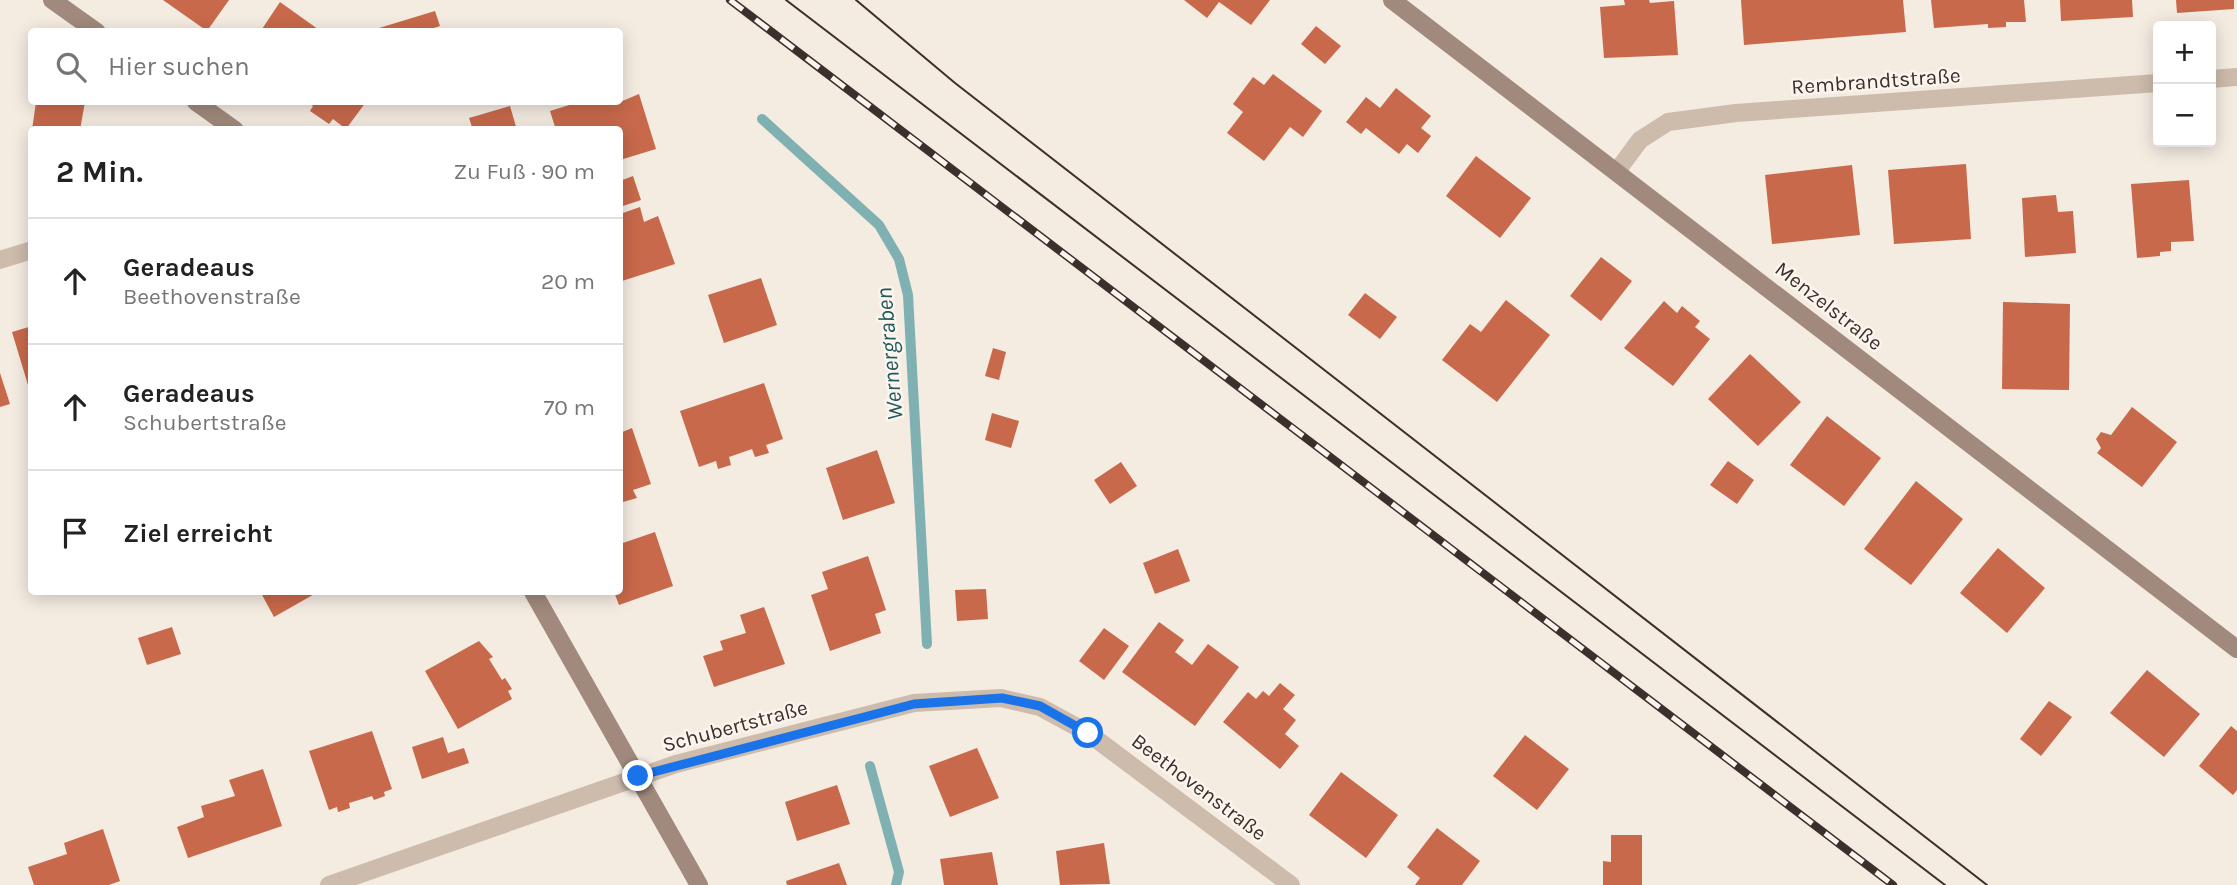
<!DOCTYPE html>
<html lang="de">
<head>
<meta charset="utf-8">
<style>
  body { margin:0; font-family:Karla,sans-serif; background:#f6f6f6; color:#222 }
  .controls { position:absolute; right:21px; top:21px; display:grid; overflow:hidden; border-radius:7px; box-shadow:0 4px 18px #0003 }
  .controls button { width:63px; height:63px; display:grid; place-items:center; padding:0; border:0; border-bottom:2px solid #e0e0e0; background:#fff; color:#222; font:35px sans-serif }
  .stop { position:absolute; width:21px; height:21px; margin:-16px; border:5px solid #1a73e8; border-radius:50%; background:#fff }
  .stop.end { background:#1a73e8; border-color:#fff; box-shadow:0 2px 7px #0008 }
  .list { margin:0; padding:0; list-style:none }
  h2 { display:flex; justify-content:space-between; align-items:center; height:91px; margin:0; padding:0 28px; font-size:30px }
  h2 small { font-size:23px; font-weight:400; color:#767676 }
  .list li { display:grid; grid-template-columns:46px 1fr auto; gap:21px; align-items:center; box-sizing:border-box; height:126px; padding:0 28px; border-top:2px solid #e0e0e0 }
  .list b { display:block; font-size:26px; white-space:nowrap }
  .list p { margin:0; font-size:23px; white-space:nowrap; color:#767676 }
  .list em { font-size:23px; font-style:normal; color:#767676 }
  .icon { flex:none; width:38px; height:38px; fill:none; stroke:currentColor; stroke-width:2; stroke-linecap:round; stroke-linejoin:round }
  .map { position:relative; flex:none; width:2237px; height:885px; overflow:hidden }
  .search { position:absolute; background:#fff; box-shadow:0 4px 18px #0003; left:28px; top:28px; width:595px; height:77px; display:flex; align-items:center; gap:18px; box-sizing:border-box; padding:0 24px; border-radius:7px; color:#767676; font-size:26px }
  .panel { position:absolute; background:#fff; box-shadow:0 4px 18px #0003; left:28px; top:126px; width:595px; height:469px; border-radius:7px }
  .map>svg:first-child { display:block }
</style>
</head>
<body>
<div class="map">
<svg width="2237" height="885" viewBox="0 0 2237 885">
  <rect width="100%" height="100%" fill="#f4ebe1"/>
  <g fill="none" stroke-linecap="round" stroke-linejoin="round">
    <path stroke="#7fb0b2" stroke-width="10" d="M 762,119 L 879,225 L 899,259 L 908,295 L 927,644
      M 870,766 L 899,872 L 896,885"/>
  </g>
  <path fill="#c8694b" d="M 163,0 L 229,0 L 207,31 Z
    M 1184,0 L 1270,0 L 1251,25 L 1219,2 L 1207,18 Z
    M 1624,0 L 1649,0 L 1650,3 L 1674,1 L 1678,55 L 1604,58 L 1600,7 L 1625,5 Z
    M 1741,0 L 1903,0 L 1906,32 L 1744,45 Z
    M 1931,0 L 2024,0 L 2026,22 L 2006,22 L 2006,27 L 1988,28 L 1988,24 L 1934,28 Z
    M 2060,0 L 2132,0 L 2133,17 L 2061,21 Z
    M 2176,0 L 2234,0 L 2234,9 L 2177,13 Z
    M 280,2 L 322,32 L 260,32 Z
    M 435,11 L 440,26 L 421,32 L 366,32 Z
    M 1316,26 L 1341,46 L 1325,64 L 1301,44 Z
    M 1273,74 L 1322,111 L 1303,137 L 1290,127 L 1264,161 L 1227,133 L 1243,112 L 1233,104 L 1253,77 L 1264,85 Z
    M 1396,88 L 1431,116 L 1421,128 L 1431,136 L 1418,153 L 1407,144 L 1399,154 L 1366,128 L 1361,134 L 1346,122 L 1366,97 L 1380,108 Z
    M 639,94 L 656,149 L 620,160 L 620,130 L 556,130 L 550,111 L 579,102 L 620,102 Z
    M 36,102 L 85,102 L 80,130 L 32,130 Z
    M 307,102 L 366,102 L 346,129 L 333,119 L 329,124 L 310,111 L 313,106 Z
    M 510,106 L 517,130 L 473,130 L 469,118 Z
    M 1476,156 L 1531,198 L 1500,238 L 1446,196 Z
    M 1966,164 L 1971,239 L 1894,244 L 1888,170 Z
    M 1852,165 L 1860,235 L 1772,244 L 1765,175 Z
    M 633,176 L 641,200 L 620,207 L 620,181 Z
    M 2189,180 L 2194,241 L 2171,242 L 2171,251 L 2160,252 L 2160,256 L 2137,258 L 2131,184 Z
    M 2056,195 L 2058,212 L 2073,211 L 2076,253 L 2025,257 L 2022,198 Z
    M 640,207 L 644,222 L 658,216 L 675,264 L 622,281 L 620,214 Z
    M 1601,257 L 1632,281 L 1601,321 L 1570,296 Z
    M 761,278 L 777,325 L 724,343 L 708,295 Z
    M 1365,293 L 1397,317 L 1380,339 L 1348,315 Z
    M 1506,300 L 1550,335 L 1497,402 L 1442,360 L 1470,324 L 1481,332 Z
    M 1664,301 L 1677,313 L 1682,306 L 1700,321 L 1695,327 L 1710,339 L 1673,386 L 1624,348 Z
    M 2003,302 L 2070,304 L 2069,390 L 2002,389 Z
    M 32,326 L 32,395 L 31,395 L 12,332 Z
    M 993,348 L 1006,352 L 999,380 L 985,376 Z
    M 1750,354 L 1801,402 L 1758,446 L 1708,399 Z
    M 0,373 L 10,404 L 0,407 Z
    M 764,383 L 783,439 L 766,445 L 769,453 L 755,457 L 752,449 L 729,457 L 731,465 L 718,469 L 716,461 L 699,467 L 680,411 Z
    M 2132,407 L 2177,442 L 2142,487 L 2097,453 L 2101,448 L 2096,439 L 2101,432 L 2111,435 Z
    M 992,413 L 1019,421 L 1011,448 L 985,440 Z
    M 1827,416 L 1881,458 L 1844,506 L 1790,465 Z
    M 632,428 L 651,484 L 633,490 L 637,498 L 623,502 L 620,494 L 620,433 Z
    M 877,450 L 895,503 L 843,520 L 826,468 Z
    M 1728,461 L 1754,480 L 1737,504 L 1710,485 Z
    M 1121,462 L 1137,486 L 1110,504 L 1094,480 Z
    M 1916,481 L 1963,519 L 1911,585 L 1864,549 Z
    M 655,532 L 673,586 L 619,605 L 614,592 L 620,592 L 620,544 Z
    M 1998,548 L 2045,588 L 2007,633 L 1960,593 Z
    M 1178,549 L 1190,581 L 1155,594 L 1143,563 Z
    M 868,556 L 886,610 L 875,614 L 881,633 L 830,651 L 811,595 L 828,589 L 822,572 Z
    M 986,589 L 988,619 L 957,621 L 955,590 Z
    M 265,592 L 318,592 L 274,617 L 261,593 Z
    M 764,607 L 785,664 L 714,687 L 703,656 L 723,650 L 720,641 L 746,633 L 740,615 Z
    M 1159,622 L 1184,640 L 1175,652 L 1192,665 L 1208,644 L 1239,667 L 1195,726 L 1122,672 Z
    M 172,627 L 181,654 L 147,665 L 138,638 Z
    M 1104,628 L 1129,646 L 1104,680 L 1079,661 Z
    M 479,641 L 493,657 L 489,659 L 502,680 L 505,678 L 512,689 L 508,691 L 512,699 L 458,729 L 425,671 Z
    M 2147,670 L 2200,714 L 2164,757 L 2110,713 Z
    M 1280,683 L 1295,695 L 1283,709 L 1296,720 L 1285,734 L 1299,746 L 1280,769 L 1223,722 L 1248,692 L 1256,699 L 1263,691 L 1269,696 Z
    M 2049,701 L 2072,717 L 2041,756 L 2020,739 Z
    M 2231,726 L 2237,731 L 2237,790 L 2233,795 L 2199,766 Z
    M 372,731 L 392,789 L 384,792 L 385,796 L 374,800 L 372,796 L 349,803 L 350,808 L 338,812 L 337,807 L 329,810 L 309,751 Z
    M 1525,735 L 1569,769 L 1537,810 L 1493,776 Z
    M 443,737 L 448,753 L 464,748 L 469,763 L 422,779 L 412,747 Z
    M 977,748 L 999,798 L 950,817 L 929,766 Z
    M 263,769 L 282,826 L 188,858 L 177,827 L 204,817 L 201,806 L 235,796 L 229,780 Z
    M 1341,772 L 1398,815 L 1366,858 L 1309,815 Z
    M 837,785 L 850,824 L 797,841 L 785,802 Z
    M 1437,828 L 1480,861 L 1462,885 L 1415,885 L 1420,878 L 1407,867 Z
    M 103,829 L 120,881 L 109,885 L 34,885 L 28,867 L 67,854 L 64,843 Z
    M 1611,835 L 1642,835 L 1642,885 L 1603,885 L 1603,861 L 1611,862 Z
    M 1104,843 L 1110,884 L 1060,885 L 1056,851 Z
    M 992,852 L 998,885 L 944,885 L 940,859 Z
    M 839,863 L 847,885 L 787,885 L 786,881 Z"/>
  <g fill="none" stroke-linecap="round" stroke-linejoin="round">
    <path stroke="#cdbbac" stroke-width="18" d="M 2211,79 L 2237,77
      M 1617,171 L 1640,140 L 1668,122 L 1736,113 L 2158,83
      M 0,260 L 32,250
      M 329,885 L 676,764 L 914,703 L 1001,698 L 1040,707 L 1088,733 L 1291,885"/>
    <path stroke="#a18a7d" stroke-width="18" d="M 52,0 L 97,32
      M 1392,0 L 2237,649
      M 196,102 L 235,130
      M 533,592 L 699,885"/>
    <path stroke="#3b302b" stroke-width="2" d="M 786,0 L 1945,885
      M 856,0 L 955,83 L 1987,885"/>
    <g stroke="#3b302b" stroke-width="8">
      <path id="rail" d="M 730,0 L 1893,885"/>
    </g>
    <use href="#rail" stroke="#fbf5ee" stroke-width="5" stroke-dasharray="16" stroke-linecap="butt"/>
  </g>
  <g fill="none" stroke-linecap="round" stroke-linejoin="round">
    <path stroke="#1a73e8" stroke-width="9" d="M 638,776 L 914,704 L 1002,698 L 1040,706 L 1088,733"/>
  </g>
  <g text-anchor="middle" stroke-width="5" stroke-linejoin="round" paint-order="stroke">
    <g font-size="21" fill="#3b302b" stroke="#fbf5ee">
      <text transform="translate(1876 81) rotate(-4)" y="7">Rembrandtstraße</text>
      <text transform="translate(1829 306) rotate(38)" y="7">Menzelstraße</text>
      <text transform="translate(735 726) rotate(-15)" y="7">Schubertstraße</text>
      <text transform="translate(1199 787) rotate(37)" y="7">Beethovenstraße</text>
    </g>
    <g font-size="23" font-style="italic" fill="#1f5a5e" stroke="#fbf5ee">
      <text transform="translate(889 354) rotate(-95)" y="8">Wernergraben</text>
    </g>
  </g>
</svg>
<div class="controls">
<button>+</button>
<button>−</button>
</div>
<div class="stop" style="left:1088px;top:733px"></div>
<div class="stop end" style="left:638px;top:776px"></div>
<div class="search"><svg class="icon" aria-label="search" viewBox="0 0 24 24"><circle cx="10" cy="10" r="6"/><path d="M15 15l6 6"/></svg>Hier suchen</div>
<section class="panel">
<h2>2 Min.<small>Zu Fuß · 90 m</small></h2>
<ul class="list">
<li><svg class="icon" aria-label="ahead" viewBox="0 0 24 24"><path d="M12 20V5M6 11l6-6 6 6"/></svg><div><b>Geradeaus</b><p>Beethovenstraße</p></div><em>20 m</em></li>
<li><svg class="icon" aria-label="ahead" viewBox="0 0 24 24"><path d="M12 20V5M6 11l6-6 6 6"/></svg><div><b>Geradeaus</b><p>Schubertstraße</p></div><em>70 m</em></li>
<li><svg class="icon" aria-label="arrive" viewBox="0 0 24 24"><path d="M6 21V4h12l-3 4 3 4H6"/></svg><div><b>Ziel erreicht</b></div></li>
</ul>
</section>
</div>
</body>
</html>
